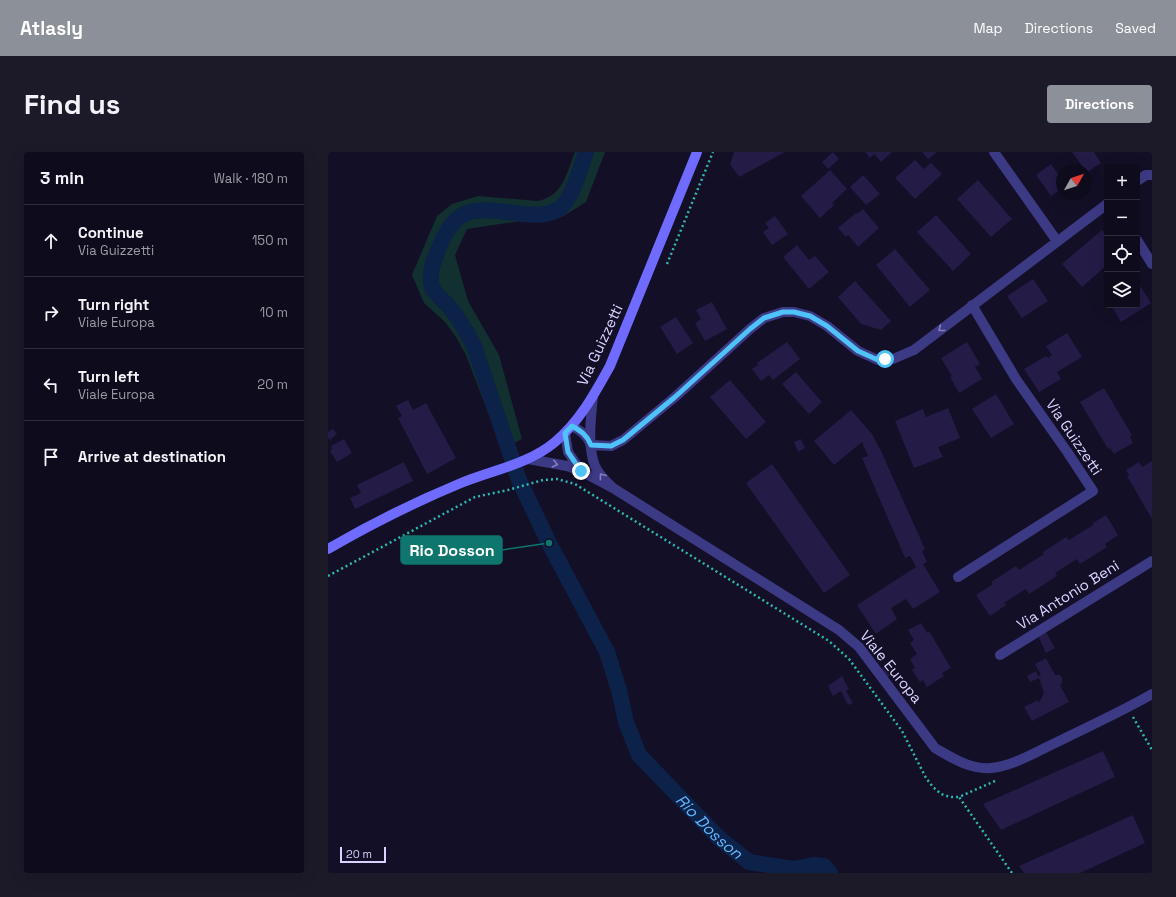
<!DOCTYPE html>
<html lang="en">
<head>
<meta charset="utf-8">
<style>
  body { margin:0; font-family:"Space Grotesk",sans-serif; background:#1c1929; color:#f1f3f6 }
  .controls { position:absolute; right:12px; top:12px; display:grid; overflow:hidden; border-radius:4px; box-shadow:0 4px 16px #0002 }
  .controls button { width:36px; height:36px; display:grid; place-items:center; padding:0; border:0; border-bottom:1px solid #2e2b3b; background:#0e0b1c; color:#f1f3f6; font:20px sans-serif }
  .compass { position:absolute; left:728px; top:12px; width:36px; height:36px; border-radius:50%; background:#0e0b1c; box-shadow:0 4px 16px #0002; rotate:51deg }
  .scale { position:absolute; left:12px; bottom:10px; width:46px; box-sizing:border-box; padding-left:4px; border:2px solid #d9d4ff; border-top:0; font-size:11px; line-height:14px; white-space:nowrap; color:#d9d4ff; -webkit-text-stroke:3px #130f26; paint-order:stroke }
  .stop { position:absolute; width:12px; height:12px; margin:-9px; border:3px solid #4fc3f7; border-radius:50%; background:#fff }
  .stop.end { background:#4fc3f7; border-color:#fff; box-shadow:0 1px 4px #0008 }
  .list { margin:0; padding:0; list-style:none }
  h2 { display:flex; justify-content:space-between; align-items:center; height:52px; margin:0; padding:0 16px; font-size:17px }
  h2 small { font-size:13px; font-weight:400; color:#9b9ba3 }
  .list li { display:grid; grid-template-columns:26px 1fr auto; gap:12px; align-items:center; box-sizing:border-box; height:72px; padding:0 16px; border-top:1px solid #2e2b3b }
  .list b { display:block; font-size:15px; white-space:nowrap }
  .list p { margin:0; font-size:13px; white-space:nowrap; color:#9b9ba3 }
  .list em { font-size:13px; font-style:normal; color:#9b9ba3 }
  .icon { flex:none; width:22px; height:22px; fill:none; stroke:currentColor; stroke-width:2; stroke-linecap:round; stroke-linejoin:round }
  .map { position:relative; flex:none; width:824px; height:721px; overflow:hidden; border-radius:4px }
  header { display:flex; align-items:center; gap:24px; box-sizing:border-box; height:56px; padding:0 20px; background:#8c9099; color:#fff }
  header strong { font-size:19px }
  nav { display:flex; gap:22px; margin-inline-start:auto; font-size:14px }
  .intro { display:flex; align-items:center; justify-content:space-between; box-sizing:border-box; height:96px; padding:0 24px }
  h1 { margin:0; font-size:28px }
  .button { padding:10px 18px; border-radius:4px; background:#8c9099; color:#fff; font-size:14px; font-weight:700 }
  main { display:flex; gap:24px; padding:0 24px }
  aside { flex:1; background:#0e0b1c; border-radius:4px; box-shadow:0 4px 16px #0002 }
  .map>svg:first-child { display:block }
</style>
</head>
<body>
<header>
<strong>Atlasly</strong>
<nav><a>Map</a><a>Directions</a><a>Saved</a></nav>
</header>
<div class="intro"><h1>Find us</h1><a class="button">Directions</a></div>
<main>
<aside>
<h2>3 min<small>Walk · 180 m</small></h2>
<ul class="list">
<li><svg class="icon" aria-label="ahead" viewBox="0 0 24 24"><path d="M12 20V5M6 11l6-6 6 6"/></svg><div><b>Continue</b><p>Via Guizzetti</p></div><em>150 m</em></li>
<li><svg class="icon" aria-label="right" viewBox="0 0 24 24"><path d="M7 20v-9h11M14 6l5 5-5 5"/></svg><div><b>Turn right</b><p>Viale Europa</p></div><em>10 m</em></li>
<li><svg class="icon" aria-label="left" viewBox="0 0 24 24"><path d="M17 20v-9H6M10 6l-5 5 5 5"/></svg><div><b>Turn left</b><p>Viale Europa</p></div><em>20 m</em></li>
<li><svg class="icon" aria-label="arrive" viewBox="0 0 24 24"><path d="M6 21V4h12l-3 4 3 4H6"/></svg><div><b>Arrive at destination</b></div></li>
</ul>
</aside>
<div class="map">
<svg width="824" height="721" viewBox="0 0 824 721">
  <rect width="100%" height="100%" fill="#130f26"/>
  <path fill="#12302f" d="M 247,0 L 277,0 L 258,50 L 234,65 L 186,70 L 139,77 L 127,103 L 140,149 L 171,203 L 194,287 L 174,297 L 138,203 L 128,185 L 117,170 L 96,151 L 84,123 L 109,64 L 124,52 L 150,44 L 210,49 C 236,43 238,22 247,0 Z"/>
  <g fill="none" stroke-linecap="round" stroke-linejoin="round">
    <path stroke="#0c2248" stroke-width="16" id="s1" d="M 258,0 C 252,16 245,47 231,57 C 220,64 207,63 195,62 C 152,57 129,49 111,96 C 106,107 100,122 104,135 C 108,144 118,150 124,158 C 133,169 139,182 146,194 L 191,328 L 221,391 L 279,500 L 291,538 L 298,570 L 311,603 L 391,686 L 421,710 L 466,717 L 486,713 L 496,714 L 502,721"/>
  </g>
  <path fill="#241b47" d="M 406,0 L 457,0 L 411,25 L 402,12 Z
    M 505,0 L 511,7 L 500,17 L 494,10 Z
    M 537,0 L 564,0 L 553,10 L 546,2 L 542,6 Z
    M 594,0 L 609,0 L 600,7 Z
    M 744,0 L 766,0 L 773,11 L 758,21 L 758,18 L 757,18 Z
    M 587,8 L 596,17 L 603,11 L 614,22 L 587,47 L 567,26 Z
    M 723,12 L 734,28 L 734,36 L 723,44 L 708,23 Z
    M 502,18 L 519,37 L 504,51 L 506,53 L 492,66 L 473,44 Z
    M 535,23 L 552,42 L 538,53 L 522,35 Z
    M 650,28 L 684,67 L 663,85 L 629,47 Z
    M 535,57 L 551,76 L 530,95 L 520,83 L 518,85 L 510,76 L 528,61 L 529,62 Z
    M 608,63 L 643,102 L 625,119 L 589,80 Z
    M 447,64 L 460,82 L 444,93 L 435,80 L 441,76 L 437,71 Z
    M 774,78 L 779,84 L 779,113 L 754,135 L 734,112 Z
    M 469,93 L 481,108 L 487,104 L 501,120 L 481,137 L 455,105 Z
    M 567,97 L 602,138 L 582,155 L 548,113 Z
    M 705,127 L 720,149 L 694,166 L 679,144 Z
    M 527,129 L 563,169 L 553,178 L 533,172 L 510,145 Z
    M 809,129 L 823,151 L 793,170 L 783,153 L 809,153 Z
    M 384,150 L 399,177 L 377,189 L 367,171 L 373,167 L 368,158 Z
    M 348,165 L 365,191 L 349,202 L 332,175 Z
    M 739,181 L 754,205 L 729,220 L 733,227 L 711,240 L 696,217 L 718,204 L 720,206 L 724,203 L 718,194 Z
    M 459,190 L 472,207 L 445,228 L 441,223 L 433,229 L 424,217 L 430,213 L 429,211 Z
    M 639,190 L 652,212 L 647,215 L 654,227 L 631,241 L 622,225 L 624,224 L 613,206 Z
    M 468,220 L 494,250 L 481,262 L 454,232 Z
    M 402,228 L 438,270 L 418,287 L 382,245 Z
    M 776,236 L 804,283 L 802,285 L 805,291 L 786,302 L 782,296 L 780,297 L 752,250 Z
    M 668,242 L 686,272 L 663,286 L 644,257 Z
    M 80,248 L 85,258 L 98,251 L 128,306 L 99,322 L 70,266 L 74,264 L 68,254 Z
    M 620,256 L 632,286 L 610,295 L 615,305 L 586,316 L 567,269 L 595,257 L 598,265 Z
    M 523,258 L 544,282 L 553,299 L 597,397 L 594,399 L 599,410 L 595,412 L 612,440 L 585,457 L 578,447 L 563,456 L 569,467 L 548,482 L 529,453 L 588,415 L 582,404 L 577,406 L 534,306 L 540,304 L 534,290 L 506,313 L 486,289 Z
    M 5,277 L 9,282 L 2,288 L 0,286 L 0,280 Z
    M 16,287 L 24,301 L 9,310 L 2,299 L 4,297 L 3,294 Z
    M 473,287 L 477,296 L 470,300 L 466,290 Z
    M 824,309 L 824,367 L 799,324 L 801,323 L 798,318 L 811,310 L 814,315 Z
    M 76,310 L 85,329 L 27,357 L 22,346 L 33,341 L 29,333 Z
    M 444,312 L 522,423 L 496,441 L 418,331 Z
    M 778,363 L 790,383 L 777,392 L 779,395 L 752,412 L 749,407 L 727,421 L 729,424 L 701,442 L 698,437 L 676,451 L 678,453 L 662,464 L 648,443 L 665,432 L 663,430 L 688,414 L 691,418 L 716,402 L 715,400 L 738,385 L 741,388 L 765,373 L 765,371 Z
    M 593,471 L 599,481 L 601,479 L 623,516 L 614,521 L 616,524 L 599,535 L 595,528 L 592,530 L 584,518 L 587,516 L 582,507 L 589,502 L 582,491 L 586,488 L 580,478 Z
    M 718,480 L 727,496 L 718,501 L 710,484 Z
    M 718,506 L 727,523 L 732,523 L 734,526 L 734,531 L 732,533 L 741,550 L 704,569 L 696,555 L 710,548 L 711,551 L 716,541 L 711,526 L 702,530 L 699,524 L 708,519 L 710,524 L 713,523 L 707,512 Z
    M 559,512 L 565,521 L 559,526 L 552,517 Z
    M 514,524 L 521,537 L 518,539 L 525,551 L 520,553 L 513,539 L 505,544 L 500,534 Z
    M 775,599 L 787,625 L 673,678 L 655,652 Z
    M 805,663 L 817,691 L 752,721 L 696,721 L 691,714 Z"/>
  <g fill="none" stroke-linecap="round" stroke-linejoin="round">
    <path stroke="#2fb8b0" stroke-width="2.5" stroke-dasharray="2 3" stroke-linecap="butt" d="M 339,112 L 385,0
      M 0,424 L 147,345 L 180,338 L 215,328 L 229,327 L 247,332 L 501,489 L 521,507 L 574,579 L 598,626 L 605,635 L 613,642 L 622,645 L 631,645
      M 805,565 L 824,598
      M 667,629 L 631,645 L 684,721"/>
    <path stroke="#3d3a85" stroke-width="10" d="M 666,0 L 729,89
      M 809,29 L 818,23 L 824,23
      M 809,88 L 824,112
      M 244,274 C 253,279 259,283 263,293 L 283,294 L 295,288 L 347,245 L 422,177 L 436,166 L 455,160 L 466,160 L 482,164 L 499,174 L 530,199 L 550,208 L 565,207 L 586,198 L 779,52
      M 237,281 L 240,300 L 253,319 L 285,336 C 278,329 271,323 267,314 C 259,294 263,265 265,244
      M 200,307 L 239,314 L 253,319
      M 285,336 L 511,478 L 531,495 L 607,596 C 624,606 643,618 663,616 C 684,614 704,602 723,593 C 757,576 791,561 824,542
      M 630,425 L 765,339 L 740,301 L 688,227 L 644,153
      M 672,503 L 824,409"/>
    <path stroke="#6f6bff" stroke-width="10" d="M 0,397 C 43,372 87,350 133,331 C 165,318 201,312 227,290 C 252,269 267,241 282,214 L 369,0"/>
  </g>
  <defs><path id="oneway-chevron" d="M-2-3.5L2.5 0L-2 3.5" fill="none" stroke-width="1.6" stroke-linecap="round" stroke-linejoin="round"/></defs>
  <g stroke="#837fbc">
    <use href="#oneway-chevron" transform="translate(613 177) rotate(142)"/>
    <use href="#oneway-chevron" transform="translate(227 312) rotate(13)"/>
    <use href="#oneway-chevron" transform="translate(274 324) rotate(-127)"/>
  </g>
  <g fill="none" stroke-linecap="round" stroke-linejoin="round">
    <path stroke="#4fc3f7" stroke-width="5" d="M 253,319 L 240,300 L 237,281 L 244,274 C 253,279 259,283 263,293 L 283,294 L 295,288 L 347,245 L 422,177 L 436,166 L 455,160 L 466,160 L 482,164 L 499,174 L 530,199 L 550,208 L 557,207"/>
  </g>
  <g text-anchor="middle" stroke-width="3.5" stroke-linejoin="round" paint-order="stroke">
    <g font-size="15" fill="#d9d4ff" stroke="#130f26">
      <text transform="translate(272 193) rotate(-65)" y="5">Via Guizzetti</text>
      <text transform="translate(746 285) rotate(56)" y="5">Via Guizzetti</text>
      <text transform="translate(740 443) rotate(-32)" y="5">Via Antonio Beni</text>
      <text transform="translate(563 515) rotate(51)" y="5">Viale Europa</text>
    </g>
    <g font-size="16" font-style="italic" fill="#62b6ff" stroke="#130f26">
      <text dy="6" stroke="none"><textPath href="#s1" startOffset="860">Rio Dosson</textPath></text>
    </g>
  </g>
  <path fill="none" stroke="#0f766e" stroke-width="1.5" d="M221 391L174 398"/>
  <circle fill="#0f766e" stroke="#130f26" stroke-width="1.5" cx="221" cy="391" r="4"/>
  <rect fill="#0f766e" stroke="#0f766e" stroke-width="1.5" x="73" y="384" width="101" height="28" rx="4"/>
  <g font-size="16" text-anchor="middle" font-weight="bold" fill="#fff">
    <text x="124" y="404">Rio Dosson</text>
  </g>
</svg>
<div class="controls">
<button>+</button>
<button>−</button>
<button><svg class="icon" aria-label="locate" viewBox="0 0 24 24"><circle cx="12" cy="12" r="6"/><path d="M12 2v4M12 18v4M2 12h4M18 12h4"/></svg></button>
<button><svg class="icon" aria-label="layers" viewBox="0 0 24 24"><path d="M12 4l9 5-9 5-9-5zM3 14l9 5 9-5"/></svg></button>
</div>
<svg class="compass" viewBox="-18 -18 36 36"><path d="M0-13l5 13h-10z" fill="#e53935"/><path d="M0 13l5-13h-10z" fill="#9b9ba3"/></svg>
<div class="scale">20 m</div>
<div class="stop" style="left:557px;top:207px"></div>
<div class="stop end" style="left:253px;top:319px"></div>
</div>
</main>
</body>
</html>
